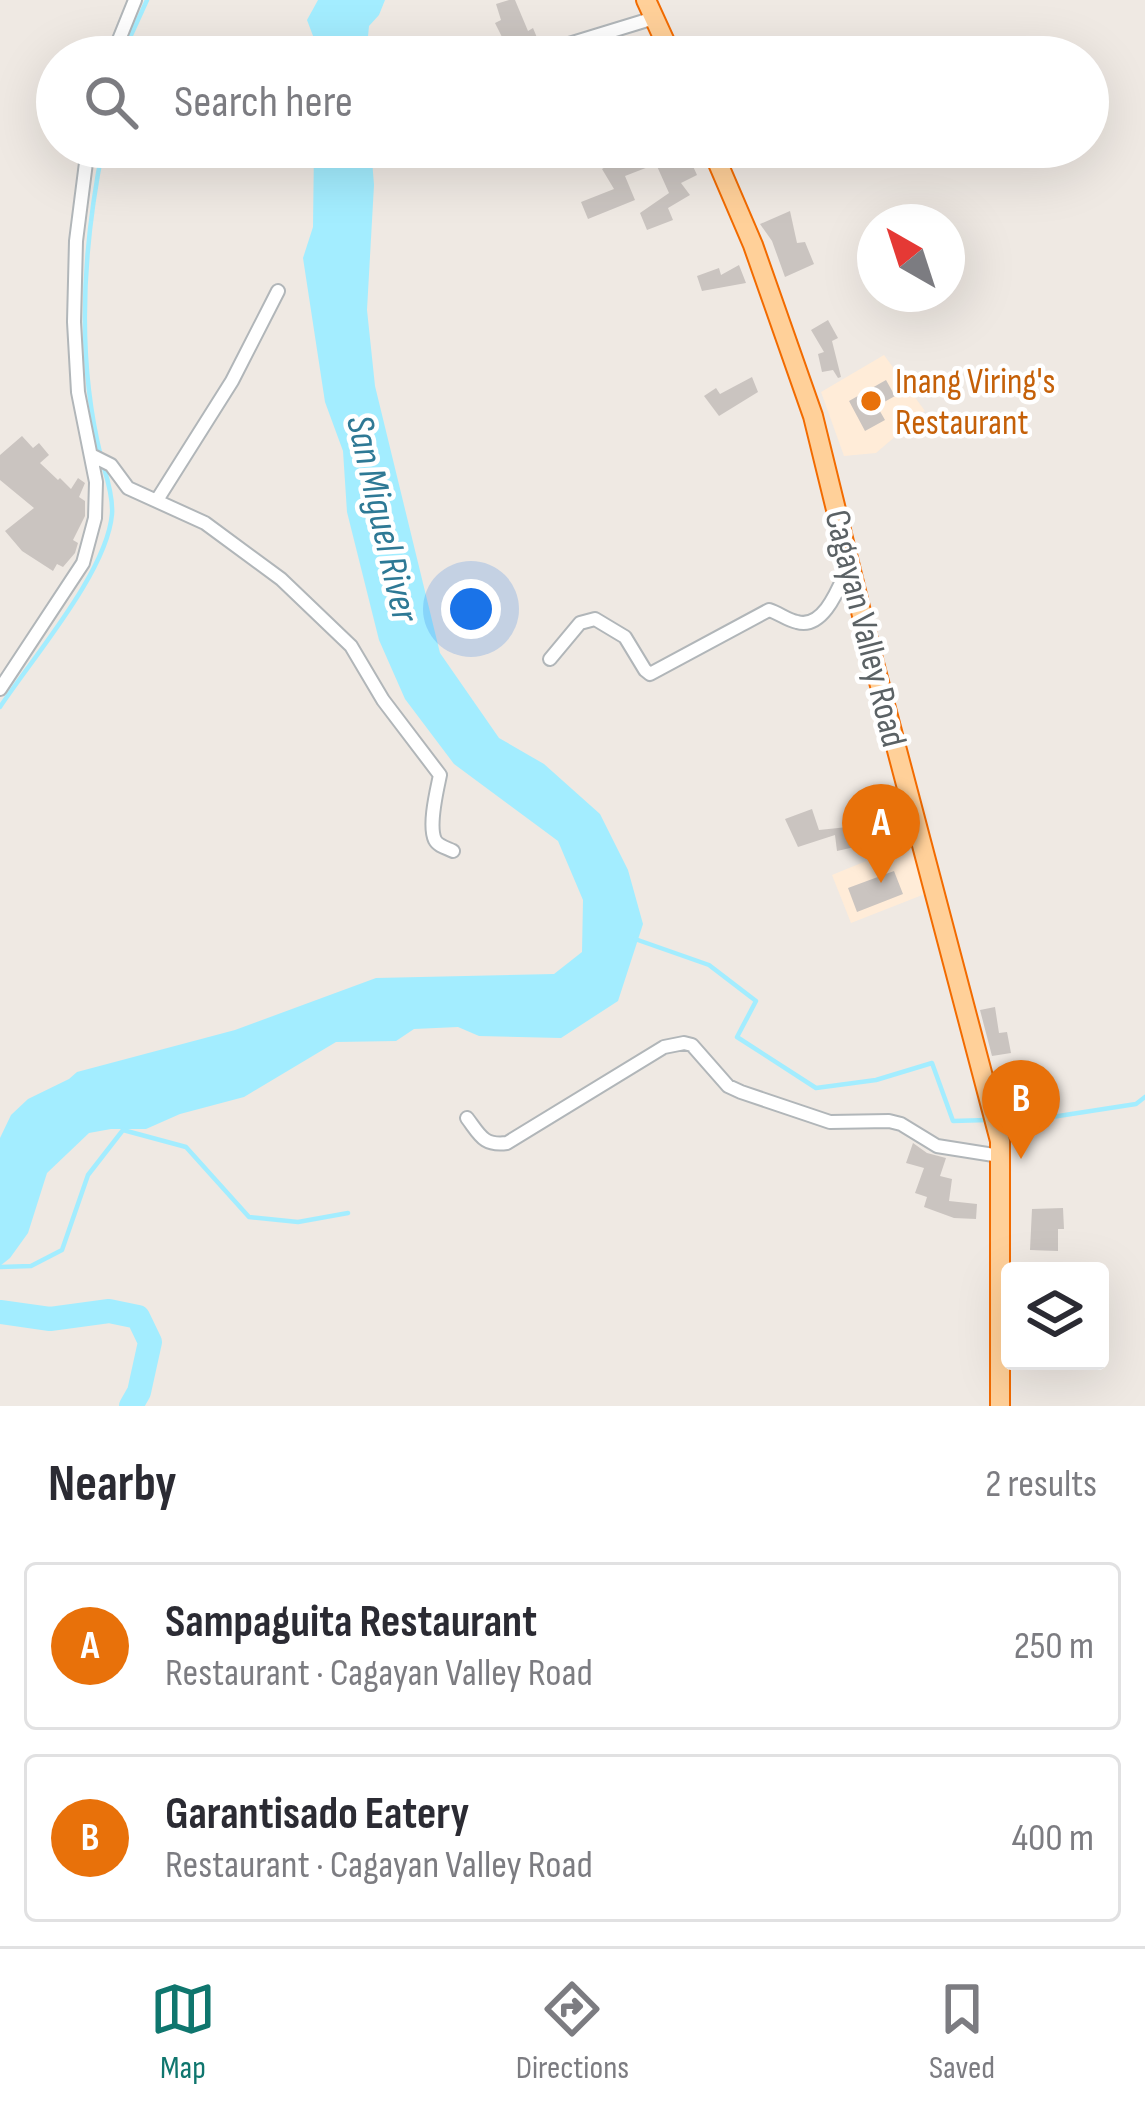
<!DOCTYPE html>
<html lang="en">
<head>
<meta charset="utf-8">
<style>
  body { margin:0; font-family:"Sofia Sans Condensed",sans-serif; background:#f2f2f3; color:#2b2b33 }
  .controls { position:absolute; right:36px; bottom:36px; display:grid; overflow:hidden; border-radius:12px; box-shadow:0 12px 48px #0002 }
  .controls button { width:108px; height:108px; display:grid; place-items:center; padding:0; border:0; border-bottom:3px solid #e1e1e2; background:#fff; color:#2b2b33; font:60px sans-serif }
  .compass { position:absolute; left:857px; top:204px; width:108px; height:108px; border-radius:50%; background:#fff; box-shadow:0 12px 48px #0002; rotate:321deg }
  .you { position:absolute; left:471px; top:609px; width:42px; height:42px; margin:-30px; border:9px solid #fff; border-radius:50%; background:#1a73e8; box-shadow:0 0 0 18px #1a73e833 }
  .badge { display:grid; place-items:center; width:78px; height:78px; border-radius:50%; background:#0f766e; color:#fff; font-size:39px; font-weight:700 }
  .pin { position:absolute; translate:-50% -99px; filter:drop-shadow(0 3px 6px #0008) }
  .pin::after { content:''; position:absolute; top:63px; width:42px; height:36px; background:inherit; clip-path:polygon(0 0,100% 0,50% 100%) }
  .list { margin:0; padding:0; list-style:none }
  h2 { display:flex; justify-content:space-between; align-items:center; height:156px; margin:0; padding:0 48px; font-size:51px }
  h2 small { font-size:39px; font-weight:400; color:#7c7c81 }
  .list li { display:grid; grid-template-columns:78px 1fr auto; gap:36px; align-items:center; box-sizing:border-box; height:168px; margin:0 24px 24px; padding:0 24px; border:3px solid #e1e1e2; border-radius:12px }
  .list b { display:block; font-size:45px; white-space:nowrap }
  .list p { margin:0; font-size:39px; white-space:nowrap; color:#7c7c81 }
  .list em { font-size:39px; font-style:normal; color:#7c7c81 }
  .icon { flex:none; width:66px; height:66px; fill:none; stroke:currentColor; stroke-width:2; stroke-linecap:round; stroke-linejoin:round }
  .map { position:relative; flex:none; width:1145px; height:1406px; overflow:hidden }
  .search { position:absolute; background:#fff; box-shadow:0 12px 48px #0002; left:36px; right:36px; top:36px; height:132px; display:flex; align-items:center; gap:30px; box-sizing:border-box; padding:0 42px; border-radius:66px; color:#7c7c81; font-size:45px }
  .sheet { height:540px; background:#fff }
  nav { display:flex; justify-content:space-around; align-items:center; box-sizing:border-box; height:168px; border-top:3px solid #e1e1e2; background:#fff; font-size:33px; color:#7c7c81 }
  nav a { display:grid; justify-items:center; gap:6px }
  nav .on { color:#0f766e }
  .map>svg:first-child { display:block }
</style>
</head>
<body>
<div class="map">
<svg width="1145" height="1406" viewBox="0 0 1145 1406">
  <rect width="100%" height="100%" fill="#efe9e3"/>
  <path fill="#ffecd8" d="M 884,355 L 925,411 L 876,453 L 844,456 L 821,392 Z
    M 910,843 L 930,892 L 851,923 L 832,875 Z"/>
  <path fill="#a3edff" d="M 318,0 L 385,0 L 379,15 L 369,26 L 366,57 L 321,57 L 307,20 Z
    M 314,147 L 371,147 L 374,185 L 367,310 L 375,386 L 440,653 L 499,738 L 544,764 L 600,814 L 628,870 L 643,924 L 618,1001 L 561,1038 L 479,1036 L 458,1027 L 414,1029 L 396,1041 L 336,1042 L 244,1097 L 180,1114 L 146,1129 L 111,1129 L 89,1133 L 47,1173 L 28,1233 L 10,1258 L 0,1266 L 0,1138 L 11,1115 L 28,1099 L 69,1079 L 77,1072 L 235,1030 L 376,978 L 554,974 L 582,952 L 583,900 L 558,841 L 454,764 L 405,699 L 379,640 L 347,512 L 343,451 L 325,402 L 303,258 L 313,227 Z"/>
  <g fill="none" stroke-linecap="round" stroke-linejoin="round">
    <path stroke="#a3edff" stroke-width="4.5" d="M 121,57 L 147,0
      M 101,457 C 76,357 83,247 103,147
      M 0,707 C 33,657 107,572 112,514 C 113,500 108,481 104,468
      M 635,939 L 709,965 L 756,1001 L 737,1037 L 816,1088 L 876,1080 L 932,1063 L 953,1121 L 987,1120
      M 998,1119 L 1052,1117 L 1136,1104 L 1145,1097
      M 0,1267 L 31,1266 L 62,1250 L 88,1175 L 123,1130 L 186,1147 L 249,1217 L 298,1222 L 348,1213"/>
    <path stroke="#a3edff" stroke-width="24" d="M 0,1312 L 50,1319 L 109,1311 L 138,1317 L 150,1342 L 139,1392 L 131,1406"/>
  </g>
  <path fill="#cac4c0" d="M 509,0 L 515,0 L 528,31 L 533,28 L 538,40 L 516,57 L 484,57 L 507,47 L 495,23 L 501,20 L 496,4 Z
    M 611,147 L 678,147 L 687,166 L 692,164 L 697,175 L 681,183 L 690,195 L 668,208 L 673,220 L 647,230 L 640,213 L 669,193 L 656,164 L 625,176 L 635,200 L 588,219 L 581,202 L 614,189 L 602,169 L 617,160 Z
    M 790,211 L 797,243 L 805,242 L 814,264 L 785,277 L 772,241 L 760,224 Z
    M 739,265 L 746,283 L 702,291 L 697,276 L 719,268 L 721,275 Z
    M 828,320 L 838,338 L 832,341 L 841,377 L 838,378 L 833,370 L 822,372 L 818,354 L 824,352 L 811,330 Z
    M 752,377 L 758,392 L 719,416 L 704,396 L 716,388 L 720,394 Z
    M 886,380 L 895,396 L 877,406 L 885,420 L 865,431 L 849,401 Z
    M 22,436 L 33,448 L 39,443 L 49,455 L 40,463 L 58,480 L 60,478 L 71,489 L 78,478 L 85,483 L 79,497 L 85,501 L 85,516 L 73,540 L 78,543 L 75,553 L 63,567 L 57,564 L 53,571 L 22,551 L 5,531 L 34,508 L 0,480 L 0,455 Z
    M 812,809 L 819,830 L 857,826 L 859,846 L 837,851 L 835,835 L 798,847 L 785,819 Z
    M 894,871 L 903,894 L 857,912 L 848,888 Z
    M 995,1007 L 999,1033 L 1007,1032 L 1011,1053 L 992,1056 L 980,1010 Z
    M 913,1143 L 927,1153 L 946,1158 L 940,1176 L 952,1179 L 949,1201 L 977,1204 L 976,1219 L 954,1218 L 924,1207 L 927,1197 L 915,1193 L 924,1168 L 906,1163 Z
    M 1063,1208 L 1064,1229 L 1058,1229 L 1058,1251 L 1030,1250 L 1032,1209 Z"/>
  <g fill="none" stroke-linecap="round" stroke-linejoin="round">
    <g stroke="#b1b6b9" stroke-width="16">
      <path id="minor" d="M 112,57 L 135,0
        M 537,57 L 556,48 L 654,18
        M 91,455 L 111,465 L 128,488 L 205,523 L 281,579 L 351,646 L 383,700 L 440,775 C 437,790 428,825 435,840 C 438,846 447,848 453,851
        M 157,500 L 232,381 L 278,291
        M 550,659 L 580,623 L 595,619 L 625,637 L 645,670 L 650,674 L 769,610 C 779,613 787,620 797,622 C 825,630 840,584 849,565
        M 0,689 L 83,563 L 95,518 L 96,482 L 78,392 L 74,322 L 76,241 L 88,147
        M 467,1118 C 480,1135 483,1146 507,1143 L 664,1047 L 684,1043 L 692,1045 L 728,1086 L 741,1092 L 830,1122 L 889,1121 L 901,1124 L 937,1146 L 1000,1156"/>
    </g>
    <g stroke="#f26b00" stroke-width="22">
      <path id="trunk" d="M 646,0 L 672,57
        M 711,147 L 753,245 L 813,416 L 869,644 L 1000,1141 L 1000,1406"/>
    </g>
    <use href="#minor" stroke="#fff" stroke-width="12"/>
    <use href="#trunk" stroke="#ffd099" stroke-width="18"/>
  </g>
  <circle fill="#e8710a" stroke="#fff" stroke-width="4.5" cx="871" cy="401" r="12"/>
  <g text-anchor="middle" stroke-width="9" stroke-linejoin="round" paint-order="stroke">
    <g font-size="36" fill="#c56008" stroke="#fff" text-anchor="start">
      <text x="895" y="393">Inang Viring's<tspan x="895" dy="41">Restaurant</tspan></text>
    </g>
    <g font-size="36" fill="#5b6265" stroke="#fff">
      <text transform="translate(867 628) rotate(76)" y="13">Cagayan Valley Road</text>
    </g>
    <g font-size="39" font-style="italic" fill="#2e7995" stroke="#fff">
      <text transform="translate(384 518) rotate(77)" y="14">San Miguel River</text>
    </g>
  </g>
</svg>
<div class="controls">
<button><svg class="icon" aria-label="layers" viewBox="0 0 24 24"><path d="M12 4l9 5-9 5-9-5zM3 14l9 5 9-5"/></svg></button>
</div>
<svg class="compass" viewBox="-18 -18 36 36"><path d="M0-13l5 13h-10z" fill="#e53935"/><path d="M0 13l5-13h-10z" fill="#7c7c81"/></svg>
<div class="you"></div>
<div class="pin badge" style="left:881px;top:883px;background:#e8710a">A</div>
<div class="pin badge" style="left:1021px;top:1159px;background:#e8710a">B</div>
<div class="search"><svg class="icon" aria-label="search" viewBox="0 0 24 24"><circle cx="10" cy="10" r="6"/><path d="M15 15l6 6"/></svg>Search here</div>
</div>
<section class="sheet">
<h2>Nearby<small>2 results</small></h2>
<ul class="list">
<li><span class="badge" style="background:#e8710a">A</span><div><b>Sampaguita Restaurant</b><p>Restaurant · Cagayan Valley Road</p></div><em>250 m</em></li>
<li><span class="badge" style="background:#e8710a">B</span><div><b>Garantisado Eatery</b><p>Restaurant · Cagayan Valley Road</p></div><em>400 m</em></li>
</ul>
</section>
<nav>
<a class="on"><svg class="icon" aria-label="map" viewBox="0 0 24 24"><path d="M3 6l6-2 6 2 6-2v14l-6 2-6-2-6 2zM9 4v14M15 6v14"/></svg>Map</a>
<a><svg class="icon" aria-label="directions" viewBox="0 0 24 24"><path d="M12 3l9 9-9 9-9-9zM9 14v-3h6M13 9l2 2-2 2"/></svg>Directions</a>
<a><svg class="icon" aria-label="saved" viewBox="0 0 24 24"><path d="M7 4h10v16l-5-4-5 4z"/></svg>Saved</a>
</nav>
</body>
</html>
